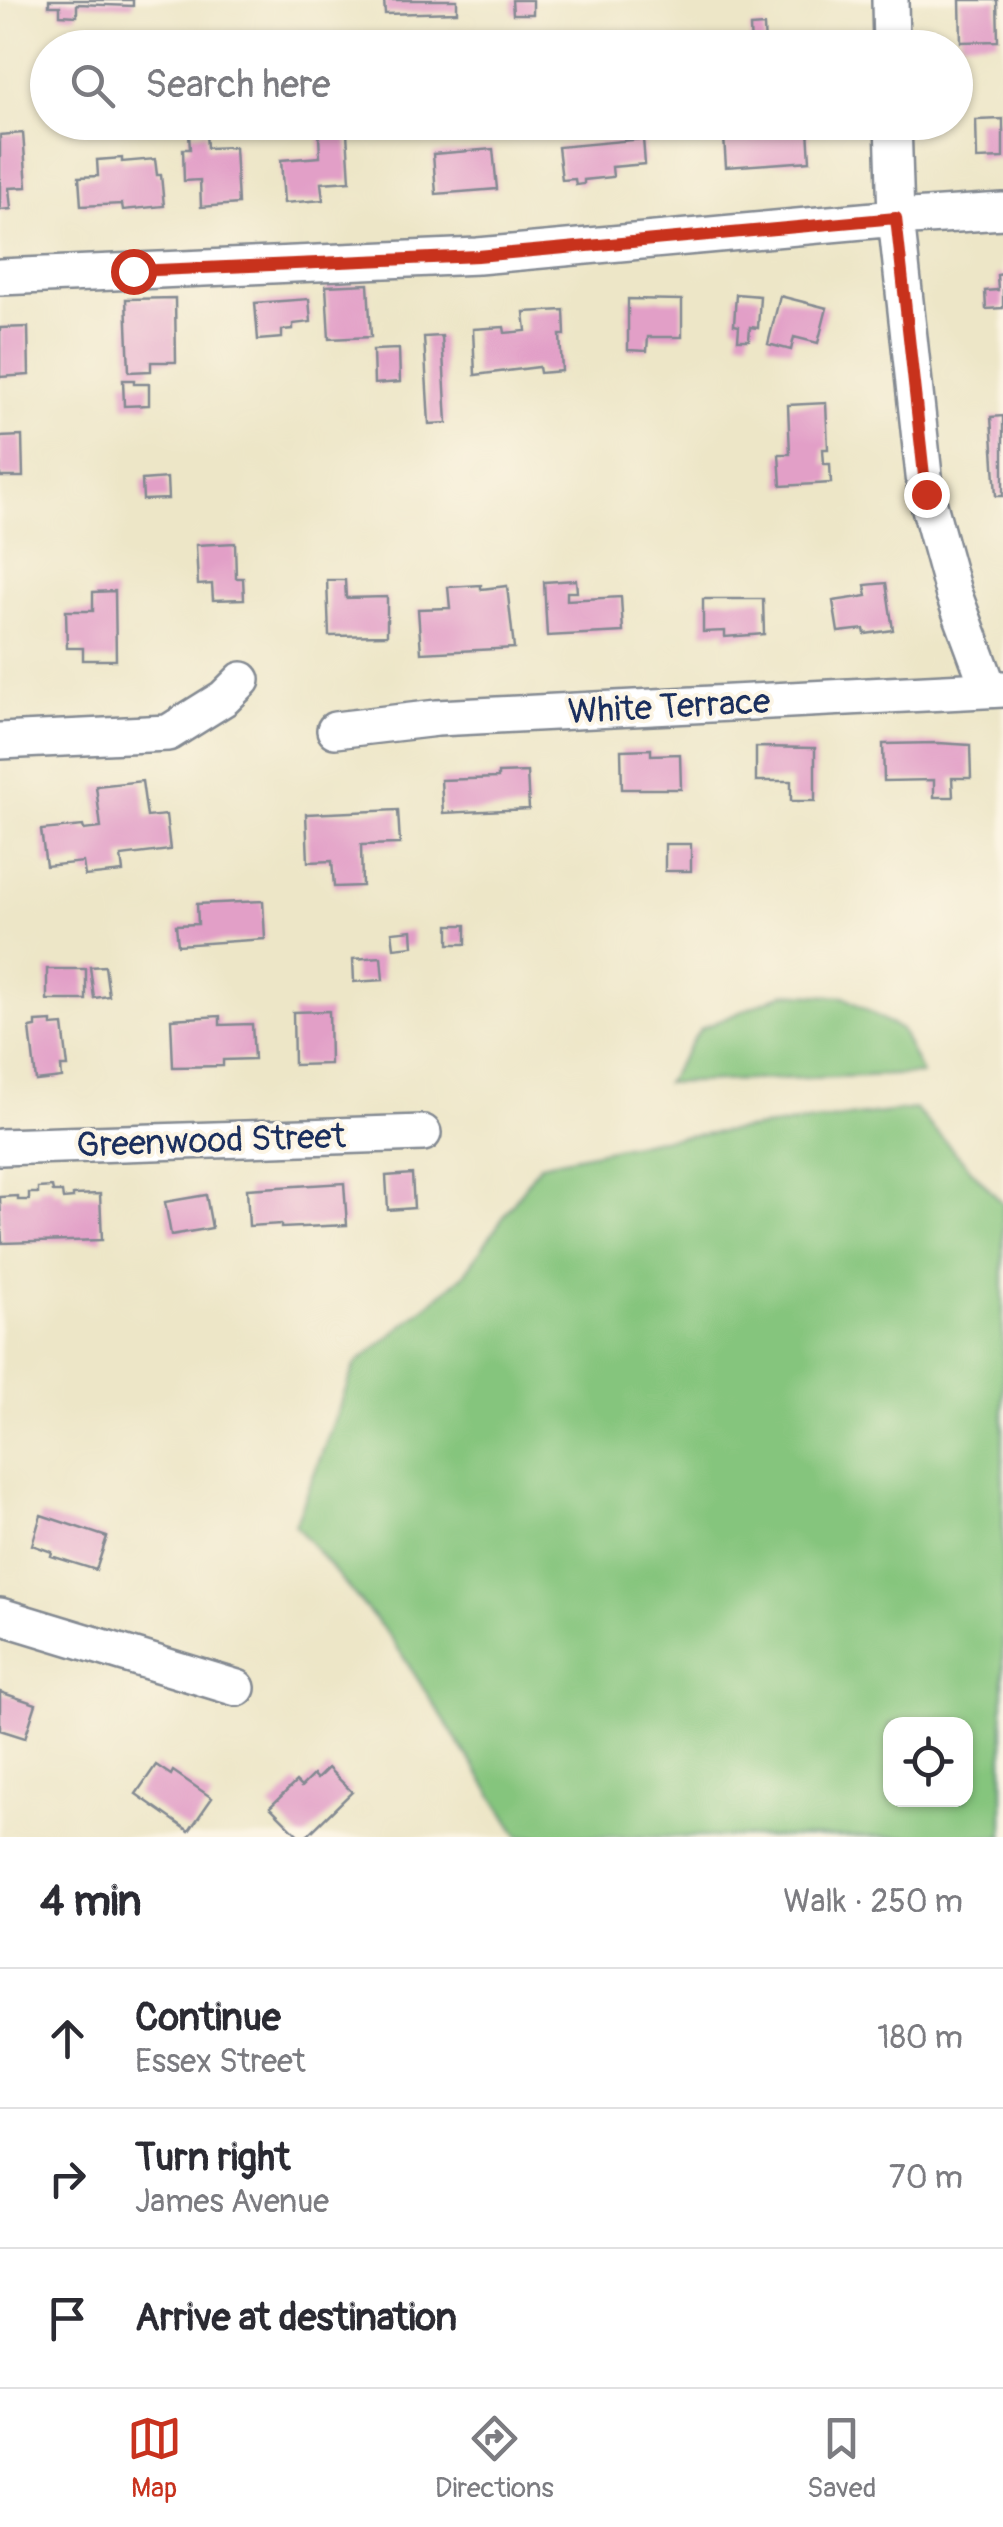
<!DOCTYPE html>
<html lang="en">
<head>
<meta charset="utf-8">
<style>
  body { margin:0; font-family:Pangolin,sans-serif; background:#f2f2f3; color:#2b2b33 }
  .controls { position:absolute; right:30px; bottom:30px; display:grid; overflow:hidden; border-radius:20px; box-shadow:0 2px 8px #0004 }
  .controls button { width:90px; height:90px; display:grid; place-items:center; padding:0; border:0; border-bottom:2px solid #e1e1e2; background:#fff; color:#2b2b33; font:50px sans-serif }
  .stop { position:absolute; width:30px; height:30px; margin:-22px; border:8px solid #c8321e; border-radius:50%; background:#fff }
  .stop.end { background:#c8321e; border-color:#fff; box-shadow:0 2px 10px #0008 }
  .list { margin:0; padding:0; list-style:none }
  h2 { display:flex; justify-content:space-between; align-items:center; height:130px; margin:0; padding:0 40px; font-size:42px }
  h2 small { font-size:32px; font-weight:400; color:#7c7c81 }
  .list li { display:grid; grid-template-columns:65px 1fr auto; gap:30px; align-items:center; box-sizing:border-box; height:140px; padding:0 40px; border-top:2px solid #e1e1e2 }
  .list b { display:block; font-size:38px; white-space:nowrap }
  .list p { margin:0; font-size:32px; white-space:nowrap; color:#7c7c81 }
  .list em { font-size:32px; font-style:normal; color:#7c7c81 }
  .icon { flex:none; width:55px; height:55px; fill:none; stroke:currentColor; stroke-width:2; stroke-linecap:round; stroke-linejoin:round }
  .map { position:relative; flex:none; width:1003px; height:1837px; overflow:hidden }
  .search { position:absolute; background:#fff; box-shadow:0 2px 8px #0004; left:30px; right:30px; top:30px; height:110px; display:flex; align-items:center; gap:25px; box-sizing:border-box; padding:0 35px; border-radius:55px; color:#7c7c81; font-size:38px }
  .sheet { height:550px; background:#fff }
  nav { display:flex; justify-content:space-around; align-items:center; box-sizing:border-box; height:140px; border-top:2px solid #e1e1e2; background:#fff; font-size:28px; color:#7c7c81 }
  nav a { display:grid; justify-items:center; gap:5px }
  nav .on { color:#c8321e }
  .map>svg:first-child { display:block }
</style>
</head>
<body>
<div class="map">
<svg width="1003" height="1837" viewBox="0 0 1003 1837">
  <rect width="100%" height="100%" fill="#fcf5e5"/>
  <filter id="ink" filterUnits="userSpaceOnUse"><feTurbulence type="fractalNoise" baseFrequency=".01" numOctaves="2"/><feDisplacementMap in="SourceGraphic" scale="20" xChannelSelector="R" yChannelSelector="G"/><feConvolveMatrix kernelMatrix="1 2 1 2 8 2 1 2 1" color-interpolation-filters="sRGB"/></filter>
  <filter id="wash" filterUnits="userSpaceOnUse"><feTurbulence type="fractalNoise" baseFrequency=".0048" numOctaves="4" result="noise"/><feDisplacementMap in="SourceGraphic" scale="40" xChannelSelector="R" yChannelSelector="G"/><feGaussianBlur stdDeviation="2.25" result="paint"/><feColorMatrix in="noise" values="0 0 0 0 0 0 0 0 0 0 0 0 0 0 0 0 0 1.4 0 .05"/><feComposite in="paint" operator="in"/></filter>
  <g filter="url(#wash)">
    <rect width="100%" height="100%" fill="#ede6c7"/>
    <path fill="#85c57d" stroke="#507a6e" stroke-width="2.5" fill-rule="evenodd" d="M 785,993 L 844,997 L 901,1030 L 922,1074 L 666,1083 L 700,1029 Z
      M 915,1109 L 1003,1204 L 1003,1837 L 519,1837 L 392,1639 L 295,1525 L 355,1365 L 463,1276 L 540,1164 L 653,1140 ZM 890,1724 L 966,1724 L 966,1800 L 890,1800 Z"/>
    <g id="blocks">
      <path fill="#e29fc7" d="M 49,0 L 133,0 L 133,6 L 77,4 L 77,16 L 60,15 L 60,6 L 49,6 Z
        M 384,0 L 457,0 L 457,12 L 385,14 Z
        M 512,0 L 533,0 L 533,14 L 513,14 Z
        M 960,0 L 997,0 L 998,41 L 961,42 Z
        M 764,26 L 765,48 L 751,48 L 750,27 Z
        M 1003,119 L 1003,158 L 977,159 L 976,120 Z
        M 552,122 L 571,122 L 571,133 L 552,134 Z
        M 723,122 L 740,122 L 740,133 L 808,130 L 810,161 L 726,167 Z
        M 23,133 L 27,187 L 9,188 L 11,209 L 0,210 L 0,135 Z
        M 206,133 L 207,148 L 235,147 L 238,204 L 201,207 L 200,180 L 184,181 L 183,149 L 190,149 L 189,134 Z
        M 347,133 L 350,181 L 321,183 L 323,200 L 284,203 L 281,160 L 320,157 L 319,135 Z
        M 643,139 L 645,164 L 612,167 L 613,177 L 584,180 L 584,184 L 576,185 L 575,179 L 562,180 L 558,147 Z
        M 493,149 L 497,189 L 436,194 L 433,154 Z
        M 122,158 L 122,162 L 155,159 L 157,175 L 161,175 L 164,206 L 123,210 L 122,204 L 81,206 L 79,177 L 98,176 L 97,160 Z
        M 1003,274 L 1003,308 L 986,309 L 985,291 L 998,290 L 997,275 Z
        M 368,284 L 371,337 L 329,339 L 326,286 Z
        M 736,294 L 760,296 L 758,328 L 750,327 L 749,340 L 738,340 L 739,326 L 734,325 Z
        M 780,296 L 827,308 L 818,343 L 794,337 L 791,350 L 768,344 Z
        M 175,298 L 176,362 L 151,362 L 151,371 L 129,372 L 126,299 Z
        M 309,299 L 311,322 L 293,324 L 293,329 L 282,330 L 282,338 L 258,340 L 255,303 Z
        M 628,299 L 682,300 L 682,337 L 648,337 L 647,351 L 628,350 Z
        M 564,310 L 565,335 L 560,335 L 562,371 L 540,373 L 539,367 L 475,375 L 473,329 L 504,327 L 505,333 L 526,331 L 524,312 Z
        M 28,327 L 29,375 L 0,377 L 0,328 Z
        M 442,336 L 447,423 L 429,424 L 424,337 Z
        M 399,349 L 400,382 L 374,384 L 373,350 Z
        M 123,380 L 134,380 L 134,384 L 149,384 L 149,405 L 124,406 Z
        M 826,403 L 828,449 L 823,449 L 824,464 L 830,464 L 831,483 L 781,486 L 779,454 L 790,454 L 788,405 Z
        M 1003,416 L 1003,496 L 996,496 L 991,417 Z
        M 22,436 L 23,477 L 0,477 L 0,437 Z
        M 167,478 L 168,499 L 143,500 L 142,480 Z
        M 235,543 L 236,578 L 243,578 L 244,599 L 213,600 L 212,584 L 198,585 L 196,545 Z
        M 327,580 L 345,580 L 346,598 L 387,597 L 387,635 L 329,636 Z
        M 576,580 L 577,592 L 567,592 L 567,600 L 621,597 L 623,632 L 547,636 L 544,582 Z
        M 886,583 L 893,630 L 865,634 L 864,629 L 838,632 L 833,601 L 867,596 L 865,585 Z
        M 481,585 L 481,589 L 507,586 L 514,648 L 421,653 L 418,609 L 450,608 L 448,587 Z
        M 115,591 L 116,660 L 83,660 L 83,648 L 67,648 L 66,611 L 93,611 L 93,592 Z
        M 703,599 L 763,599 L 764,634 L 725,637 L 725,631 L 703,632 Z
        M 938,743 L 970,745 L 971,778 L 952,778 L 953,797 L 934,797 L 934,780 L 884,781 L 883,744 Z
        M 756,747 L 815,748 L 815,801 L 791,801 L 791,781 L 756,781 Z
        M 651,749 L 651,755 L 680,754 L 681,789 L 622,789 L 621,750 Z
        M 527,772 L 529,809 L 443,813 L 441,780 L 498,778 L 498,773 Z
        M 142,781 L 147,817 L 166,815 L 170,850 L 121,856 L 123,872 L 85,876 L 83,862 L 46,866 L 41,830 L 83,826 L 84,830 L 101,828 L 96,786 Z
        M 398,810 L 400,844 L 361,845 L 362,886 L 334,887 L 332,861 L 308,862 L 306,814 Z
        M 665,844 L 691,844 L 691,871 L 665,871 Z
        M 263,901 L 265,939 L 178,945 L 176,925 L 198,924 L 197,904 Z
        M 449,925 L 466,925 L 466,944 L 449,944 Z
        M 412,930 L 413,946 L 394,948 L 392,932 Z
        M 381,957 L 383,980 L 354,982 L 353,959 Z
        M 105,966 L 109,996 L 94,998 L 90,967 Z
        M 47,969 L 86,969 L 86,1000 L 47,1000 Z
        M 329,1011 L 330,1064 L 294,1065 L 293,1012 Z
        M 220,1016 L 220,1025 L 252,1024 L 254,1059 L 223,1060 L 223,1066 L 173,1067 L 171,1019 Z
        M 52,1021 L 52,1026 L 63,1025 L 68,1067 L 61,1067 L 62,1078 L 36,1081 L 30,1028 L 36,1027 L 36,1022 Z
        M 412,1174 L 414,1208 L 388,1210 L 386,1176 Z
        M 344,1183 L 347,1225 L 281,1228 L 281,1224 L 249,1226 L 247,1189 Z
        M 52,1187 L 53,1192 L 62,1192 L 63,1199 L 73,1198 L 73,1195 L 100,1194 L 102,1240 L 2,1243 L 0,1197 L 18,1196 L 18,1200 L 29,1200 L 29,1193 L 38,1193 L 38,1188 Z
        M 206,1195 L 212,1228 L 171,1235 L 165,1202 Z
        M 41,1515 L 107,1537 L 96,1570 L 51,1556 L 52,1552 L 32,1545 Z
        M 0,1692 L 36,1704 L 25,1738 L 0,1730 Z
        M 156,1765 L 171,1775 L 173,1771 L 212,1798 L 189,1831 L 136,1794 Z
        M 328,1768 L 352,1792 L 306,1837 L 300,1837 L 270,1807 L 296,1782 L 301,1787 L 313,1775 L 317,1779 Z"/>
    </g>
  </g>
  <g filter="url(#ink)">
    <use href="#blocks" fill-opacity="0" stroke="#848a92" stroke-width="2.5"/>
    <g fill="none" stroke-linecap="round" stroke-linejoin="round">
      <g stroke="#848a92" stroke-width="40">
        <path id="minor" d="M 890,0 L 891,48
          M 893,122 L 896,218 L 926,494 L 953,592 L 989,689
          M 0,277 L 478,256 L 896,218 L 1003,211
          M 335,730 L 437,718 L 1003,689
          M 0,741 L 168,733 L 224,698 L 242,680
          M 0,1147 L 423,1133
          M 0,1616 L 237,1688"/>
      </g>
      <use href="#minor" stroke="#fff" stroke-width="35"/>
    </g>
  </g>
  <g fill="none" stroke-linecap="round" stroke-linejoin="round" filter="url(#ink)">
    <path stroke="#c8321e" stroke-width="12" d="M 133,271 L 478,256 L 896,218 L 926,494"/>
  </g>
  <g text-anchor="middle" stroke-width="8" stroke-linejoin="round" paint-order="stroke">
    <g font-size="35" fill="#1b2f5e" stroke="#fcf5e5">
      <text transform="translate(669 706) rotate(-3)" y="12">White Terrace</text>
      <text transform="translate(211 1140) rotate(-2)" y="12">Greenwood Street</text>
    </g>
  </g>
</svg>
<div class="controls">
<button><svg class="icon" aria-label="locate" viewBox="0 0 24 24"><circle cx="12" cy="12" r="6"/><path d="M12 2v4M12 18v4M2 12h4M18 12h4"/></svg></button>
</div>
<div class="stop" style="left:133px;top:271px"></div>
<div class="stop end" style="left:926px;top:494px"></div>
<div class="search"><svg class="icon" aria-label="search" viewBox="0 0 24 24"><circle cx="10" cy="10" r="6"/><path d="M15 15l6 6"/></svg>Search here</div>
</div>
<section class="sheet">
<h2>4 min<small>Walk · 250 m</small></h2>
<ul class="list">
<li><svg class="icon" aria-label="ahead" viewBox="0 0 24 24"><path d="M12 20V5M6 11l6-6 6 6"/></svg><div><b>Continue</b><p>Essex Street</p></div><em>180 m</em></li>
<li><svg class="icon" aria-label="right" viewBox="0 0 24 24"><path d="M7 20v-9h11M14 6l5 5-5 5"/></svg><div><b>Turn right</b><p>James Avenue</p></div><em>70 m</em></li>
<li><svg class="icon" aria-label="arrive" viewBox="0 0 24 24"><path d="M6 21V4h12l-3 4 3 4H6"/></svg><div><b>Arrive at destination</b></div></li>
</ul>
</section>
<nav>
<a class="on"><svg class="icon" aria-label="map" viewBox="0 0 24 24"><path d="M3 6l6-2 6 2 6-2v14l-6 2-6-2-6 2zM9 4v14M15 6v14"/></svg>Map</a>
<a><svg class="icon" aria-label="directions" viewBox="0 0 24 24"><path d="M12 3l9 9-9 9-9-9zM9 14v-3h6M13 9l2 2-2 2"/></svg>Directions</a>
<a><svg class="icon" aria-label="saved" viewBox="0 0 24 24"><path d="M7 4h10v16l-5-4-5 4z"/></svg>Saved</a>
</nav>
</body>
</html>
